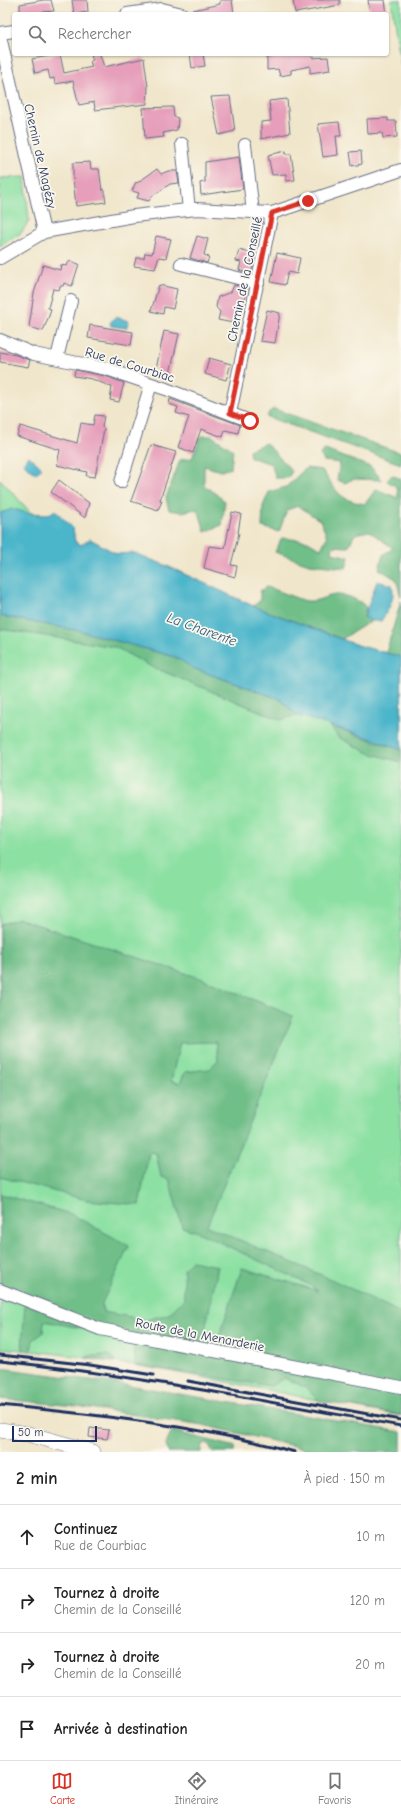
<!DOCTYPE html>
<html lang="fr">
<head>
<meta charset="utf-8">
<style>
  body { margin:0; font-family:"Comic Neue",sans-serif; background:#f6f6f6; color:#222 }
  .scale { position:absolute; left:12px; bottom:10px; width:85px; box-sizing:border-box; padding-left:4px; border:2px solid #1b2f5e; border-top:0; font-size:11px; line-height:14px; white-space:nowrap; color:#1b2f5e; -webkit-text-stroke:3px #fbf7ec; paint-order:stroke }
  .stop { position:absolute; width:12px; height:12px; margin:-9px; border:3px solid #d93025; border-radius:50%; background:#fff }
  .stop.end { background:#d93025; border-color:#fff; box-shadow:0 1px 4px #0008 }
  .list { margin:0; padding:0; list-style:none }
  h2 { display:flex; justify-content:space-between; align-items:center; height:52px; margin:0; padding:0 16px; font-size:17px }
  h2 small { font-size:13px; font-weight:400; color:#767676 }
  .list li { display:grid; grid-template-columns:26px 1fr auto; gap:12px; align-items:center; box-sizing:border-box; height:64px; padding:0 16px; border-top:1px solid #e0e0e0 }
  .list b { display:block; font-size:15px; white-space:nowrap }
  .list p { margin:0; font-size:13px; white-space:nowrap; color:#767676 }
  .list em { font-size:13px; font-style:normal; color:#767676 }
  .icon { flex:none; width:22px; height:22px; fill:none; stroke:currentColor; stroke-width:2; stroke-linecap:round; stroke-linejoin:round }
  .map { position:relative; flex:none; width:401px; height:1452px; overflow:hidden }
  .search { position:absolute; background:#fff; box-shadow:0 1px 3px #0004; left:12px; right:12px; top:12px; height:44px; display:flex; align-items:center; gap:10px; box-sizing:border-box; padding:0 14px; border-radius:4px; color:#767676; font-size:15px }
  .sheet { height:308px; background:#fff }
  nav { display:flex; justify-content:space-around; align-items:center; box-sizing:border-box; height:56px; border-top:1px solid #e0e0e0; background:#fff; font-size:11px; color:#767676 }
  nav a { display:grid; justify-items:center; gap:2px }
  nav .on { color:#d93025 }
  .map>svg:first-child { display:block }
</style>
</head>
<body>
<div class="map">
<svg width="401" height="1452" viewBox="0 0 401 1452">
  <rect width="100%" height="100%" fill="#fbf7ec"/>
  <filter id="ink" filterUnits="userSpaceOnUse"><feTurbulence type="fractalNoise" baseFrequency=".025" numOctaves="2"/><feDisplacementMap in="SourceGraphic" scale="8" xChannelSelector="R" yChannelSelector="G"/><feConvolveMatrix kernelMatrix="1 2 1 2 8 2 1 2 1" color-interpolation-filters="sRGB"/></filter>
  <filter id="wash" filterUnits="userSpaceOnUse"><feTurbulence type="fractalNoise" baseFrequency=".012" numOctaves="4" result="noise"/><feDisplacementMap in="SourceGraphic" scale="16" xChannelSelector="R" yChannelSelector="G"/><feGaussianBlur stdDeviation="0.9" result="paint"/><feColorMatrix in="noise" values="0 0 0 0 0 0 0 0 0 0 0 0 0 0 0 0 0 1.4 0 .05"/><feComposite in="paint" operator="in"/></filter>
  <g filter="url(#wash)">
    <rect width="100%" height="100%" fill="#f0e6cb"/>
    <path fill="#8be0a2" stroke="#538880" d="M 391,0 L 401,0 L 401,66 Z
      M 25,177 L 29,221 L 21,233 L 0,246 L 0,178 Z
      M 0,479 L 31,513 L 51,514 L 55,510 L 73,528 L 75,542 L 81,545 L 90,539 L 117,554 L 134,553 L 167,566 L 253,606 L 357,645 L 386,653 L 401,601 L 401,1416 C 268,1392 135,1359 0,1348 Z"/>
    <path fill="#70be88" stroke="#467673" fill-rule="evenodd" d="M 274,409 L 401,453 L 401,464 L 267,417 L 269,412 Z
      M 201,436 L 212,436 L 233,450 L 231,468 L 221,471 L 204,466 L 204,485 L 225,501 L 222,525 L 205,532 L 200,515 L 196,509 L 182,512 L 169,510 L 166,498 L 180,460 L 192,458 Z
      M 266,443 L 292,471 L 288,478 L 276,478 L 271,464 L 250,457 L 249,450 Z
      M 325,450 L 371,467 L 382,480 L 353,479 L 345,483 L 337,480 L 340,463 L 324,461 L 320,454 Z
      M 306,468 L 322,470 C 337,491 338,500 365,504 L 376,489 L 398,498 L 397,487 L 387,481 L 392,475 L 401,479 L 401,597 L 396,579 L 379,569 L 383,555 L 393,548 L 369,531 L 355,534 L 348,547 L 333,546 L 332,553 L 349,557 L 346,568 L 309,564 L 275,552 L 282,538 L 308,541 L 321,549 L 327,537 L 321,521 L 298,506 L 287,510 L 279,532 L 262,527 L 263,506 L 269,492 L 286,487 Z
      M 266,587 C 277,589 298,600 307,601 C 318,602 325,596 335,595 C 345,594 360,600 366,607 L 364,617 L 371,621 L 342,639 L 253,606 L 260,601 L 260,591 Z
      M 401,601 L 401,657 L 386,653 Z
      M 0,616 L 81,631 L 175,657 L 195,669 L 280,699 L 296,715 L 281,720 L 150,666 L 115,647 L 0,629 Z
      M 330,726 L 401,750 L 401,762 L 369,753 L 338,737 Z
      M 20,919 L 203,979 L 293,1016 L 207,1226 L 335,1281 L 401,1313 L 401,1415 L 319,1401 L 305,1387 L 284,1378 L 271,1386 L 135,1365 L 134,1338 L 44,1321 L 43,1333 L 33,1340 L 31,1351 L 22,1350 L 25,1303 L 0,1295 L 0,1194 L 71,1214 L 129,1246 L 102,1303 L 103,1312 L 146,1320 L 169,1314 L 184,1299 L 184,1269 L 191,1261 L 218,1266 L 202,1345 L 211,1355 L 217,1343 L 242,1268 L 318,1291 L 310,1285 L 198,1232 L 182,1227 L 169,1179 L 161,1177 L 156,1153 L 149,1152 L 139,1205 L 87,1200 L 0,1177 L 0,924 ZM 216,1042 L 218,1060 L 209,1069 L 185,1072 L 180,1083 L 171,1081 L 180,1043 Z
      M 108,1355 L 115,1361 L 111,1362 L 85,1358 L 89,1356 Z
      M 0,1368 L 128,1385 L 401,1432 L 401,1452 L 320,1452 L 203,1425 L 76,1406 L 0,1399 Z
      M 172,1431 L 236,1447 L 234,1452 L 213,1452 L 208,1443 L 202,1444 L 201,1452 L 168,1452 L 166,1444 Z"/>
    <path fill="#4cb5ca" stroke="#347294" d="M 115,317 L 129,321 L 126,328 L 111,326 L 110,323 Z
      M 29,456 L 42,468 L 36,474 L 23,463 Z
      M 13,509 C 26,512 45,520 55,510 L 73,528 L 75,542 L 81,545 L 90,539 L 117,554 L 134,553 L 167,566 L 253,606 L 357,645 L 401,657 L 401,750 L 376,740 L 296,715 L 280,699 L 195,669 L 175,657 L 81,631 L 0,616 L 0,513 Z
      M 377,581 L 392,585 C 396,599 388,610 381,621 L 371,621 L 364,617 Z"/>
    <g id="blocks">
      <path fill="#e69eba" d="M 44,0 L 51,0 L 54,11 L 20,14 L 20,4 Z
        M 72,0 L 87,0 L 88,12 L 74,14 Z
        M 220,0 L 232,0 L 234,14 L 194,14 L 193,10 L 220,4 Z
        M 293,0 L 340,0 L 340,5 L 295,13 Z
        M 368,0 L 385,0 L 387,14 L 370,14 Z
        M 60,54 L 64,73 L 92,67 L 90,61 L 93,60 L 91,54 L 100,54 L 104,67 L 144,58 L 148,87 L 147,104 L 95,110 L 94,102 L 79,105 L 73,81 L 55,84 L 54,78 L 50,79 L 48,70 L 35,73 L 32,59 Z
        M 190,54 L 203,54 L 205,66 L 192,68 Z
        M 277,54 L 311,54 L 312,58 L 328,57 L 330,70 L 310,73 L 310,66 L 291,70 L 291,74 L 280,76 L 278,69 L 267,70 L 267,58 L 277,56 Z
        M 230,96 L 235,131 L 219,135 L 211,97 Z
        M 287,99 L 290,133 L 261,139 L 261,122 L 271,121 L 269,101 Z
        M 173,107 L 174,117 L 178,118 L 177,130 L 163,133 L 164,137 L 145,139 L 143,108 Z
        M 388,118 L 388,121 L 396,121 L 397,137 L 383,138 L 382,133 L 368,134 L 367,119 Z
        M 339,122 L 341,136 L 336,136 L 338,155 L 323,157 L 318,124 Z
        M 286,151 L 286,154 L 291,154 L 295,180 L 286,181 L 286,174 L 272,175 L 268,155 Z
        M 361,151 L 362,164 L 352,166 L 350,152 Z
        M 239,157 L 243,189 L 201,195 L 200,183 L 205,182 L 205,162 Z
        M 90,162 L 91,169 L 99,169 L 102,190 L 104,190 L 106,202 L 76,206 L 73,178 L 73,163 Z
        M 157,169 L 161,174 L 168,171 L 177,171 L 179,183 L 170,184 L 152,196 L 149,201 L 137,198 L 139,193 L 132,191 L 136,182 L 137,183 Z
        M 156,236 L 171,239 L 166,258 L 159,257 L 155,269 L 134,266 L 136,258 L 144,258 L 145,253 L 152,254 Z
        M 197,236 L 208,239 L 204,255 L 209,257 L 207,263 L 190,258 Z
        M 239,250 L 254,254 L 251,264 L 253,264 L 251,274 L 239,270 L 241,262 L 236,261 Z
        M 277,253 L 300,258 L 297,274 L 288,272 L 285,285 L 271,282 Z
        M 69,261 L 79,264 L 72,286 L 64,283 L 63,286 L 60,286 L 59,290 L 53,289 L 48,308 L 51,309 L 49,316 L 43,331 L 29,327 L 34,293 L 43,265 L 60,270 L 61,265 L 67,266 Z
        M 159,285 L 177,289 L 173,309 L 164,307 L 163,314 L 151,311 Z
        M 234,285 L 248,288 L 245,299 L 242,298 L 239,311 L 236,311 L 233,323 L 218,320 L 220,312 L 216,307 L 218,297 L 231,292 Z
        M 267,310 L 280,313 L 275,343 L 260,341 Z
        M 90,325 L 133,332 L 131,345 L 88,338 Z
        M 164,331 L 179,334 L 169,378 L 155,374 Z
        M 0,352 L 16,355 L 30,360 L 28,367 L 0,362 Z
        M 209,358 L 231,364 L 226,380 L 205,374 Z
        M 75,370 L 105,376 L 124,383 L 119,402 L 110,400 L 112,387 L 92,379 L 74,376 Z
        M 170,399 L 240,425 L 238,433 L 225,430 L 223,437 L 201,429 L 193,453 L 178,447 L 189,417 L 176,413 L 178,407 L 169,404 Z
        M 95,415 L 104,416 L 102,427 L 104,429 L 95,477 L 86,476 L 87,472 L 57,465 L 60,450 L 17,436 L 20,426 L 77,443 L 81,423 L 93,425 Z
        M 151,445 L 176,452 L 160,500 L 162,501 L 158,510 L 131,501 Z
        M 59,480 L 89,503 L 85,518 L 51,492 Z
        M 232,512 L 241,514 L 238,533 L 239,533 L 231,565 L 237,566 L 235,577 L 204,568 L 209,546 L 225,548 Z
        M 90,1428 L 109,1430 L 107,1439 L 89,1437 Z"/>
    </g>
  </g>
  <g filter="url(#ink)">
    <use href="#blocks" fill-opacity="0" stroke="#666f84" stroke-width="1"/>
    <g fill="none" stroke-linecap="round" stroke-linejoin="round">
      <g stroke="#666f84" stroke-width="14">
        <path id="minor" d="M 127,14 L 162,9 L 182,14
          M 0,33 L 14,31
          M 0,36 L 44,232
          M 182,144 L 189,210
          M 245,145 L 253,212
          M 0,258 L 44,232 L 134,216 L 196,209 L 272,213 L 401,170
          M 181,264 L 258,283
          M 0,340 L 34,354 L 107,369 L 166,389 L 250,421
          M 57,358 L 71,301
          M 230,413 L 272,213
          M 121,482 L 151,384
          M 0,1290 L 100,1329 L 401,1387"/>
      </g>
      <g stroke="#666f84" stroke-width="16">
        <path id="major" d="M 0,1430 L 28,1434 L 93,1452"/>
      </g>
      <use href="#minor" stroke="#fff" stroke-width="12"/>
      <use href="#major" stroke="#fff" stroke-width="15"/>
      <path stroke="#1b2f5e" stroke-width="3" d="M 0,1355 L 90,1365 L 153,1375
        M 0,1361 C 135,1375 268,1402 401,1426
        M 188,1381 L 401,1420
        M 0,1405 C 100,1415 199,1426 295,1452"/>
    </g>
  </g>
  <g fill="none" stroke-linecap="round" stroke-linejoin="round" filter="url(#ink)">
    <path stroke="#d93025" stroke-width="5" d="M 250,421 L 230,413 L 272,213 L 308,201"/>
  </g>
  <g text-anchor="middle" stroke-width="3.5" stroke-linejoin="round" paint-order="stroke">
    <g font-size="13" fill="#1b2f5e" stroke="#fbf7ec">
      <text transform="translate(41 156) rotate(77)" y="5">Chemin de Magézy</text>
      <text transform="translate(244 279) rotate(-78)" y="5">Chemin de la Conseillé</text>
      <text transform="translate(130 364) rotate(17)" y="5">Rue de Courbiac</text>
      <text transform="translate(200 1334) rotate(11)" y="5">Route de la Menarderie</text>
    </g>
    <g font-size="14" font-style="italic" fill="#2a577e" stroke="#fbf7ec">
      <text transform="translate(202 629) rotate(20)" y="5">La Charente</text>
    </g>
  </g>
</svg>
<div class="scale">50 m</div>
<div class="stop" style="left:250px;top:421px"></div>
<div class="stop end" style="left:308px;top:201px"></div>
<div class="search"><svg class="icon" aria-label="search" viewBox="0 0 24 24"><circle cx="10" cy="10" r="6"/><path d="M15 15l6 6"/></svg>Rechercher</div>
</div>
<section class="sheet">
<h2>2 min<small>À pied · 150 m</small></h2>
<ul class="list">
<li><svg class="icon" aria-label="ahead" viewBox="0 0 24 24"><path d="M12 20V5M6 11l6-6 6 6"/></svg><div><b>Continuez</b><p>Rue de Courbiac</p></div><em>10 m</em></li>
<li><svg class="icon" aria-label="right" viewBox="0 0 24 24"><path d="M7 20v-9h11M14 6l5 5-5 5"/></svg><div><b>Tournez à droite</b><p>Chemin de la Conseillé</p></div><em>120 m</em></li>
<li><svg class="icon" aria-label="right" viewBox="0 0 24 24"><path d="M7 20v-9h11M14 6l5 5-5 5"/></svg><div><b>Tournez à droite</b><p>Chemin de la Conseillé</p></div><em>20 m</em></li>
<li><svg class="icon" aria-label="arrive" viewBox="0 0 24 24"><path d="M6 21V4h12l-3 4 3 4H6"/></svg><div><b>Arrivée à destination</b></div></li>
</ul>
</section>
<nav>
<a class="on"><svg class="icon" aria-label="map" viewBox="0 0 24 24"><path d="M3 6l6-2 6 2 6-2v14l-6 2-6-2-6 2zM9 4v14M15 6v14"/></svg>Carte</a>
<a><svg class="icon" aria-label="directions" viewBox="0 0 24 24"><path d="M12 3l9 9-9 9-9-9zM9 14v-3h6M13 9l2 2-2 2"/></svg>Itinéraire</a>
<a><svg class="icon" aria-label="saved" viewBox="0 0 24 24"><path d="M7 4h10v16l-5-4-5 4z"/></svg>Favoris</a>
</nav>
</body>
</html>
